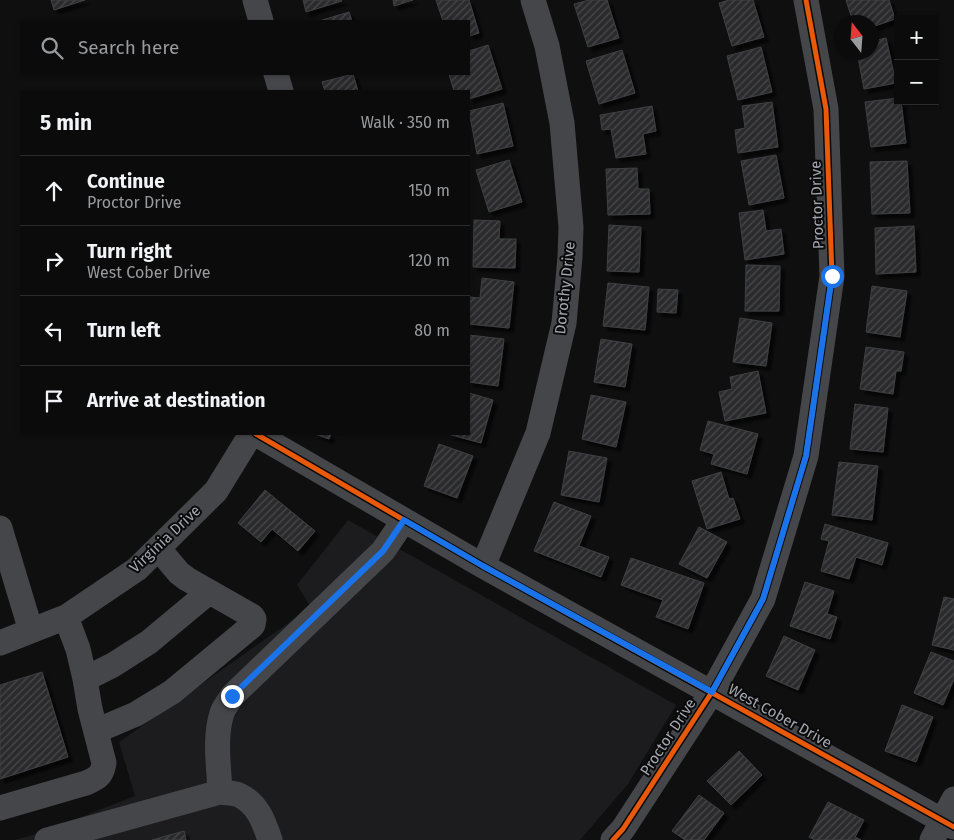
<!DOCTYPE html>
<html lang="en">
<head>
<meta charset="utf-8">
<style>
  body { margin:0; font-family:"Fira Sans",sans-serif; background:#19191a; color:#f1f3f6 }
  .controls { position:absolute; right:15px; top:15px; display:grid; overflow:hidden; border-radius:0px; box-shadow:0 1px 4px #0004 }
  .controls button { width:45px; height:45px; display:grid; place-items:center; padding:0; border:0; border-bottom:1px solid #2b2b2d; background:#0b0b0c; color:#f1f3f6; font:25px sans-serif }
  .compass { position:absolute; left:834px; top:15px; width:45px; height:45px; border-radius:50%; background:#0b0b0c; box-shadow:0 1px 4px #0004; rotate:343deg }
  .stop { position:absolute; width:15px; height:15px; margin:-11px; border:4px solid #1a73e8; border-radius:50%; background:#fff }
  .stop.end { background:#1a73e8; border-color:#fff; box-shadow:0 1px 5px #0008 }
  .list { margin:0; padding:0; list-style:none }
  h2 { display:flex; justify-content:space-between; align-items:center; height:65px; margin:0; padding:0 20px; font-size:21px }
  h2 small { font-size:16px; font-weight:400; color:#9a9b9d }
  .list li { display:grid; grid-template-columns:32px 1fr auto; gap:15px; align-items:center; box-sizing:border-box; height:70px; padding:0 20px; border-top:1px solid #2b2b2d }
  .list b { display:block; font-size:19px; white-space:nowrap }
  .list p { margin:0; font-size:16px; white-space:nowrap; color:#9a9b9d }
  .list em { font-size:16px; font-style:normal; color:#9a9b9d }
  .icon { flex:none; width:28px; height:28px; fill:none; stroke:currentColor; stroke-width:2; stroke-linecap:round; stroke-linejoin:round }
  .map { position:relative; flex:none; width:954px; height:840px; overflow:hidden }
  .search { position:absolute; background:#0b0b0c; box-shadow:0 1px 4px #0004; left:20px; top:20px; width:450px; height:55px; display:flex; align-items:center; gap:12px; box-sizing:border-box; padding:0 18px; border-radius:0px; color:#9a9b9d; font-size:19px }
  .panel { position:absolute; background:#0b0b0c; box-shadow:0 1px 4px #0004; left:20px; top:90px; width:450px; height:345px; border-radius:0px }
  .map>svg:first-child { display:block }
</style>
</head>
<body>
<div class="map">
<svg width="954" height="840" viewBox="0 0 954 840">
  <defs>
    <pattern id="building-hatch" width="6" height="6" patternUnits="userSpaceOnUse" patternTransform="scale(1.25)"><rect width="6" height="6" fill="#2b2c2d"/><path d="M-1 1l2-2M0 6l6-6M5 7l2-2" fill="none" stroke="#474849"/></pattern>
    <filter id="shadow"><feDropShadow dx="4.5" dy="4.5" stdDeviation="1" flood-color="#0009"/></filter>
  </defs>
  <rect width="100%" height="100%" fill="#0f0f10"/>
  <path fill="#1c1c1e" d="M 348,520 L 676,705 L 628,784 L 580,840 L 15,840 L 43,832 L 135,796 L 119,742 L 311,607 L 297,585 Z"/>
  <path fill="url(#building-hatch)" stroke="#3f4043" filter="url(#shadow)" d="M 51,0 L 85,0 L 54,10 Z
    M 303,0 L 341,0 L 342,1 L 306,12 Z
    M 393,0 L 413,0 L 394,6 Z
    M 436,0 L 469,0 L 479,33 L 469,36 L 469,21 L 443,21 Z
    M 589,0 L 607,0 L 619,38 L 588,47 L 574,4 Z
    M 729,0 L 753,0 L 764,37 L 732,46 L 719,3 Z
    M 846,0 L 889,0 L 895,19 L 872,27 L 872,22 L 853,22 Z
    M 349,12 L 352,21 L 319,21 Z
    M 886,38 L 896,83 L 864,89 L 857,52 L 872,52 L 872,41 Z
    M 488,45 L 502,89 L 469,99 L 469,91 L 454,91 L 449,74 L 469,74 L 469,51 Z
    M 761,47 L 772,92 L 738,100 L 727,56 Z
    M 622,50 L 635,93 L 599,104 L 586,61 Z
    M 353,74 L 358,91 L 325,91 L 322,82 Z
    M 898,98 L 898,101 L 901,101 L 906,143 L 871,147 L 865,102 Z
    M 772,102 L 778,147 L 738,153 L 735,130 L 745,128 L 742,106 Z
    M 503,103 L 513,146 L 477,154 L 469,111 Z
    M 652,106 L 656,131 L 643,134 L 646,154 L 616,158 L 611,129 L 602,130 L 600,115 Z
    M 776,155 L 784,198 L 749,205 L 741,161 Z
    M 509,160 L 522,202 L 489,212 L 476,170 Z
    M 907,161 L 910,213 L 872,214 L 870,162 Z
    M 637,168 L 638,189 L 649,189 L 650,214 L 608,215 L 606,169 Z
    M 763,210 L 766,231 L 781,229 L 784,254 L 745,260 L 739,213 Z
    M 474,220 L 500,221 L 499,239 L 516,239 L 515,268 L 473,267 Z
    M 609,225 L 641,227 L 639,272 L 607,271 Z
    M 914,226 L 916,272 L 876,274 L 875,228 Z
    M 746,265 L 780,266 L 779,311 L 745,311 Z
    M 482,278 L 514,282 L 509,328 L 469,324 L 470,297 L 480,298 Z
    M 608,283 L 649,287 L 645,330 L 603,326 Z
    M 872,286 L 907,291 L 900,337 L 866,332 Z
    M 658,289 L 678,290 L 676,313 L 657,312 Z
    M 740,318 L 772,323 L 766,366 L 733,362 Z
    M 469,335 L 504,339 L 498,386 L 469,382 Z
    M 601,339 L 632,344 L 625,387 L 594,382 Z
    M 866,347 L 904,352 L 901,371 L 896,371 L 893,394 L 860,389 Z
    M 758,371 L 766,413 L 725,421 L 719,392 L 732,389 L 730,377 Z
    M 469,393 L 493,400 L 481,443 L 448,434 L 469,434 Z
    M 591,395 L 626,402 L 616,447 L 582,439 Z
    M 855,404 L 888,408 L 883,452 L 850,449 Z
    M 708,421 L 758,434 L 747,474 L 711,464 L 714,454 L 700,450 Z
    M 315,434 L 331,434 L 329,439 Z
    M 439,444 L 473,456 L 457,498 L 424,486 Z
    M 569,451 L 607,458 L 599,502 L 561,495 Z
    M 839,462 L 878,466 L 872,520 L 832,515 Z
    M 721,472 L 729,499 L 733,498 L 740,519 L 707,529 L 692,481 Z
    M 265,490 L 315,531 L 298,551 L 272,529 L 261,542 L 238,523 Z
    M 554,502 L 591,516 L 579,546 L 609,557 L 601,577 L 534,551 Z
    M 825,524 L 888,543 L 882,565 L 856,557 L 849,579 L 821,571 L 829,541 L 821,539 Z
    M 699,527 L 727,542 L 707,578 L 679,564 Z
    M 631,558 L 704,583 L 688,629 L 656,617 L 663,600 L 621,585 Z
    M 805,582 L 834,591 L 827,614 L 837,617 L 830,639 L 790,626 Z
    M 944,597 L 954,599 L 954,650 L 932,645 Z
    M 784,636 L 815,650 L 798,690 L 766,676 Z
    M 931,652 L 954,661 L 954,679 L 943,705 L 914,693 Z
    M 42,672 L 68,757 L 0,779 L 0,685 Z
    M 902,705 L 933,717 L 916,762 L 885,751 Z
    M 739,751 L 762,775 L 731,805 L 707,781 Z
    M 699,795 L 724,813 L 704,840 L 685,840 L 672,831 Z
    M 828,802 L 864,820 L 855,837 L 861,840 L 815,840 L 809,837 Z
    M 184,831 L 186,840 L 152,840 Z"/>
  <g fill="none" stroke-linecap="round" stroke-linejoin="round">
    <path stroke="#454649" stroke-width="25" d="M 255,0 L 261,21
      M 276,74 L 281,91
      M 256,434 L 483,566 L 954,827
      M 0,528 L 31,631
      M 483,566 L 538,433 L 564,323 L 570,257 L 571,227 L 562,123 L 547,46 L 533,0
      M 0,643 L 66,617 L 137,569 L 216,491 L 251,434
      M 85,679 L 113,665 L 149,642 L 209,592
      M 96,731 L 136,714 L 172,692 L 253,625 L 254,619 L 252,616 L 187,579 L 179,573 L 158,548
      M 220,792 C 219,767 214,738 222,713 C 224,707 229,702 232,696 L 383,551 L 404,520
      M 0,808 L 86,783 C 97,778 102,776 104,763 L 90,709 L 85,679 L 78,649 L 66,617
      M 47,840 L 220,792 C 226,793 234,793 239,795 C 258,804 264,822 270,840
      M 613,840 L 623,829 L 712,692 L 763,599 L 806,456 L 832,276 L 826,109 L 806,0
      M 932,840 L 954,799"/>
    <g stroke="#0a0a0b" stroke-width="8">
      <path id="cycleway" d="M 256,434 L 483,566 L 954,827
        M 613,840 L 623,829 L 712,692 L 763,599 L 806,456 L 832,276 L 826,109 L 806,0"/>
    </g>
    <use href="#cycleway" stroke="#e8590c" stroke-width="5"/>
  </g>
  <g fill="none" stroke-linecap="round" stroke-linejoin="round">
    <path stroke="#1a73e8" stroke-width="6" d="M 232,696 L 383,551 L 404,520 L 483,566 L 712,692 L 763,599 L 806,456 L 832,276"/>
  </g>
  <g text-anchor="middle" stroke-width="4" stroke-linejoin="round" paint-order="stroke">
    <g font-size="15" fill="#a2a6af" stroke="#0a0a0b">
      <text transform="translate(817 205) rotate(-92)" y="5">Proctor Drive</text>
      <text transform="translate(565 288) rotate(-84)" y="5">Dorothy Drive</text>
      <text transform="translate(165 539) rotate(-43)" y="5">Virginia Drive</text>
      <text transform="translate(780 716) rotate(29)" y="5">West Cober Drive</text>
      <text transform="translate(668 737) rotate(-57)" y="5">Proctor Drive</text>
    </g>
  </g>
</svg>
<div class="controls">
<button>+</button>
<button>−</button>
</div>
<svg class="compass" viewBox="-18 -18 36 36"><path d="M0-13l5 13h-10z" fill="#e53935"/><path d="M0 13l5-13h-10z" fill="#9a9b9d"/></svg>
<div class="stop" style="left:832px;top:276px"></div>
<div class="stop end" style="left:232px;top:696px"></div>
<div class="search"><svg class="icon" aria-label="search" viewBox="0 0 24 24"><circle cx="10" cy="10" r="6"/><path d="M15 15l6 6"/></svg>Search here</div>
<section class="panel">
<h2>5 min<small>Walk · 350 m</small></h2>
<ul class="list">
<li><svg class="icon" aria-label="ahead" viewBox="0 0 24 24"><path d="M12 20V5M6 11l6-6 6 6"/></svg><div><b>Continue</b><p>Proctor Drive</p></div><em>150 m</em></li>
<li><svg class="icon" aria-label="right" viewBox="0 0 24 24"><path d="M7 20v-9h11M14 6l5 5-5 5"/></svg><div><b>Turn right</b><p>West Cober Drive</p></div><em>120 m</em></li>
<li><svg class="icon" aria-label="left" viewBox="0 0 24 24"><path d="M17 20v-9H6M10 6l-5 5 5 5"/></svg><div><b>Turn left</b></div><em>80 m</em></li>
<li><svg class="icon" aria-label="arrive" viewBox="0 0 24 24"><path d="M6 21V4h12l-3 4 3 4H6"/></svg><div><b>Arrive at destination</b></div></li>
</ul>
</section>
</div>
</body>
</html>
